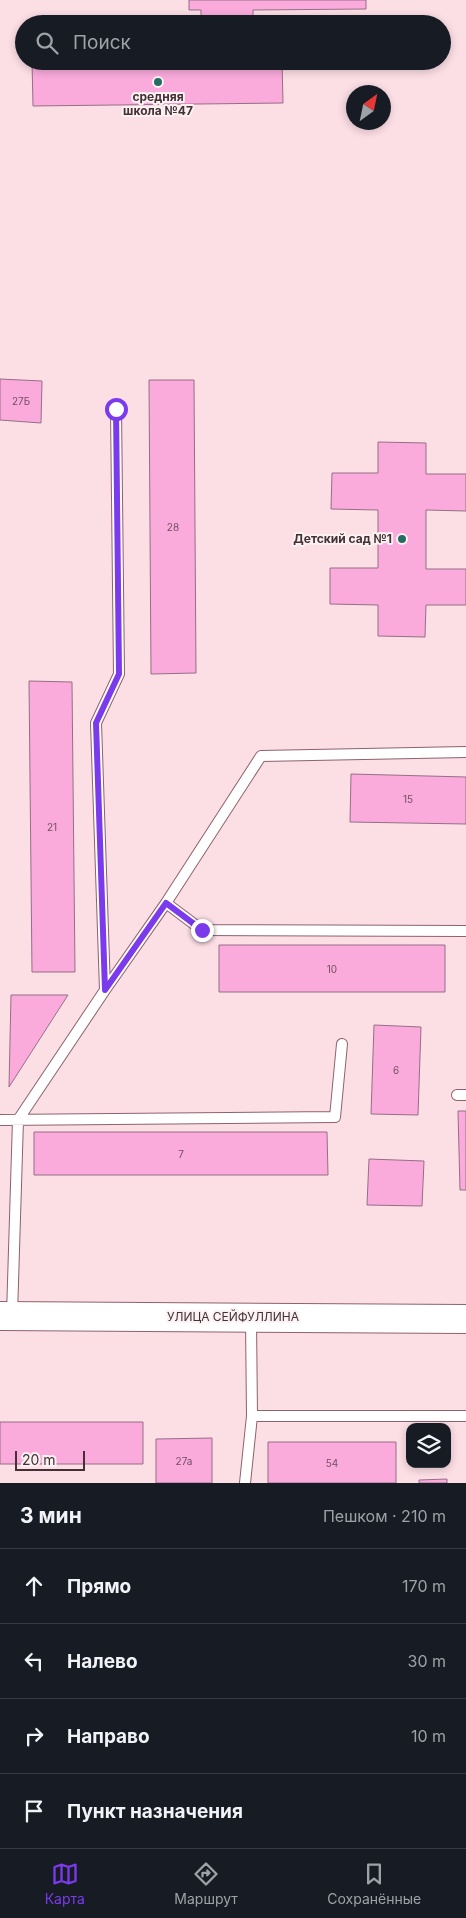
<!DOCTYPE html>
<html lang="ru">
<head>
<meta charset="utf-8">
<style>
  body { margin:0; font-family:Inter,sans-serif; background:#20242c; color:#f1f3f6 }
  .controls { position:absolute; right:15px; bottom:15px; display:grid; overflow:hidden; border-radius:10px; box-shadow:0 2px 8px #0003 }
  .controls button { width:45px; height:45px; display:grid; place-items:center; padding:0; border:0; border-bottom:1px solid #363941; background:#171b24; color:#f1f3f6; font:25px sans-serif }
  .compass { position:absolute; left:346px; top:85px; width:45px; height:45px; border-radius:50%; background:#171b24; box-shadow:0 2px 8px #0003; rotate:33deg }
  .scale { position:absolute; left:15px; bottom:12px; width:70px; box-sizing:border-box; padding-left:5px; border:2px solid #443136; border-top:0; font-size:14px; line-height:18px; white-space:nowrap; color:#443136; -webkit-text-stroke:4px #fbf1f3; paint-order:stroke }
  .stop { position:absolute; width:15px; height:15px; margin:-11px; border:4px solid #7c3aed; border-radius:50%; background:#fff }
  .stop.end { background:#7c3aed; border-color:#fff; box-shadow:0 1px 5px #0008 }
  .list { margin:0; padding:0; list-style:none }
  h2 { display:flex; justify-content:space-between; align-items:center; height:65px; margin:0; padding:0 20px; font-size:21px }
  h2 small { font-size:16px; font-weight:400; color:#9ea1a6 }
  .list li { display:grid; grid-template-columns:32px 1fr auto; gap:15px; align-items:center; box-sizing:border-box; height:75px; padding:0 20px; border-top:1px solid #363941 }
  .list b { display:block; font-size:19px; white-space:nowrap }
  .list em { font-size:16px; font-style:normal; color:#9ea1a6 }
  .icon { flex:none; width:28px; height:28px; fill:none; stroke:currentColor; stroke-width:2; stroke-linecap:round; stroke-linejoin:round }
  .map { position:relative; flex:none; width:466px; height:1483px; overflow:hidden }
  .search { position:absolute; background:#171b24; box-shadow:0 2px 8px #0003; left:15px; right:15px; top:15px; height:55px; display:flex; align-items:center; gap:12px; box-sizing:border-box; padding:0 18px; border-radius:28px; color:#9ea1a6; font-size:19px }
  .sheet { height:365px; background:#171b24 }
  nav { display:flex; justify-content:space-around; align-items:center; box-sizing:border-box; height:70px; border-top:1px solid #363941; background:#171b24; font-size:14px; color:#9ea1a6 }
  nav a { display:grid; justify-items:center; gap:2px }
  nav .on { color:#7c3aed }
  .map>svg:first-child { display:block }
</style>
</head>
<body>
<div class="map">
<svg width="466" height="1483" viewBox="0 0 466 1483">
  <rect width="100%" height="100%" fill="#fcdee5"/>
  <path fill="#faabdc" stroke="#956f86" d="M 189,0 L 366,0 L 366,9 L 253,10 L 253,24 L 201,24 L 201,10 L 189,10 Z
    M 32,61 L 282,61 L 283,103 L 33,106 Z
    M 0,379 L 42,381 L 41,423 L 0,420 Z
    M 149,380 L 194,380 L 196,673 L 151,674 Z
    M 378,442 L 426,443 L 426,474 L 466,474 L 466,511 L 426,510 L 426,569 L 466,569 L 466,605 L 426,605 L 425,637 L 378,636 L 378,605 L 330,604 L 330,568 L 378,568 L 378,510 L 331,509 L 332,473 L 378,473 Z
    M 29,681 L 72,682 L 75,972 L 32,972 Z
    M 351,774 L 466,777 L 466,824 L 350,822 Z
    M 219,945 L 445,945 L 445,992 L 219,992 Z
    M 11,995 L 68,995 L 9,1087 Z
    M 374,1025 L 421,1027 L 418,1115 L 371,1114 Z
    M 458,1111 L 466,1111 L 466,1190 L 460,1190 Z
    M 34,1132 L 327,1132 L 328,1175 L 34,1175 Z
    M 369,1159 L 424,1161 L 422,1206 L 367,1205 Z
    M 0,1422 L 143,1422 L 143,1464 L 0,1464 Z
    M 212,1438 L 212,1483 L 156,1483 L 156,1439 Z
    M 268,1442 L 396,1442 L 396,1483 L 268,1483 Z
    M 447,1479 L 447,1483 L 419,1483 L 419,1480 Z"/>
  <g fill="none" stroke-linecap="round" stroke-linejoin="round">
    <g stroke="#8d626d" stroke-width="12">
      <path id="lane" d="M 166,903 L 202,930 L 466,931
        M 105,990 L 96,723 L 119,674 L 116,409
        M 457,1095 L 466,1095
        M 0,1120 L 335,1117 L 342,1044
        M 12,1315 L 18,1120 L 105,990 L 166,903 L 261,756 L 466,752
        M 252,1416 L 466,1416
        M 245,1483 L 252,1416 L 251,1319"/>
    </g>
    <g stroke="#8d626d" stroke-width="30">
      <path id="secondary" d="M 0,1316 L 466,1319"/>
    </g>
    <use href="#lane" stroke="#fff" stroke-width="10"/>
    <use href="#secondary" stroke="#fff" stroke-width="28"/>
  </g>
  <g fill="none" stroke-linecap="round" stroke-linejoin="round">
    <path stroke="#7c3aed" stroke-width="6" d="M 116,409 L 119,674 L 96,723 L 105,990 L 166,903 L 202,930"/>
  </g>
  <g fill="#256d62" stroke="#fbf1f3" stroke-width="2">
    <circle cx="158" cy="82" r="5"/>
    <circle cx="402" cy="539" r="5"/>
  </g>
  <g text-anchor="middle" stroke-width="4" stroke-linejoin="round" paint-order="stroke">
    <g font-size="10" fill="#725060">
      <text x="21" y="405">27Б</text>
      <text x="173" y="531">28</text>
      <text x="408" y="803">15</text>
      <text x="52" y="831">21</text>
      <text x="332" y="973">10</text>
      <text x="396" y="1074">6</text>
      <text x="181" y="1158">7</text>
      <text x="184" y="1465">27а</text>
      <text x="332" y="1467">54</text>
    </g>
    <g font-size="12" font-weight="bold" fill="#443136" stroke="#fbf1f3">
      <text x="158" y="101">средняя<tspan x="158" dy="14">школа №47</tspan></text>
      <text x="392" y="543" text-anchor="end">Детский сад №1</text>
    </g>
    <g font-size="12" fill="#443136" stroke="#fbf1f3">
      <text x="233" y="1321">УЛИЦА СЕЙФУЛЛИНА</text>
    </g>
  </g>
</svg>
<div class="controls">
<button><svg class="icon" aria-label="layers" viewBox="0 0 24 24"><path d="M12 4l9 5-9 5-9-5zM3 14l9 5 9-5"/></svg></button>
</div>
<svg class="compass" viewBox="-18 -18 36 36"><path d="M0-13l5 13h-10z" fill="#e53935"/><path d="M0 13l5-13h-10z" fill="#9ea1a6"/></svg>
<div class="scale">20 m</div>
<div class="stop" style="left:116px;top:409px"></div>
<div class="stop end" style="left:202px;top:930px"></div>
<div class="search"><svg class="icon" aria-label="search" viewBox="0 0 24 24"><circle cx="10" cy="10" r="6"/><path d="M15 15l6 6"/></svg>Поиск</div>
</div>
<section class="sheet">
<h2>3 мин<small>Пешком · 210 m</small></h2>
<ul class="list">
<li><svg class="icon" aria-label="ahead" viewBox="0 0 24 24"><path d="M12 20V5M6 11l6-6 6 6"/></svg><div><b>Прямо</b></div><em>170 m</em></li>
<li><svg class="icon" aria-label="left" viewBox="0 0 24 24"><path d="M17 20v-9H6M10 6l-5 5 5 5"/></svg><div><b>Налево</b></div><em>30 m</em></li>
<li><svg class="icon" aria-label="right" viewBox="0 0 24 24"><path d="M7 20v-9h11M14 6l5 5-5 5"/></svg><div><b>Направо</b></div><em>10 m</em></li>
<li><svg class="icon" aria-label="arrive" viewBox="0 0 24 24"><path d="M6 21V4h12l-3 4 3 4H6"/></svg><div><b>Пункт назначения</b></div></li>
</ul>
</section>
<nav>
<a class="on"><svg class="icon" aria-label="map" viewBox="0 0 24 24"><path d="M3 6l6-2 6 2 6-2v14l-6 2-6-2-6 2zM9 4v14M15 6v14"/></svg>Карта</a>
<a><svg class="icon" aria-label="directions" viewBox="0 0 24 24"><path d="M12 3l9 9-9 9-9-9zM9 14v-3h6M13 9l2 2-2 2"/></svg>Маршрут</a>
<a><svg class="icon" aria-label="saved" viewBox="0 0 24 24"><path d="M7 4h10v16l-5-4-5 4z"/></svg>Сохранённые</a>
</nav>
</body>
</html>
